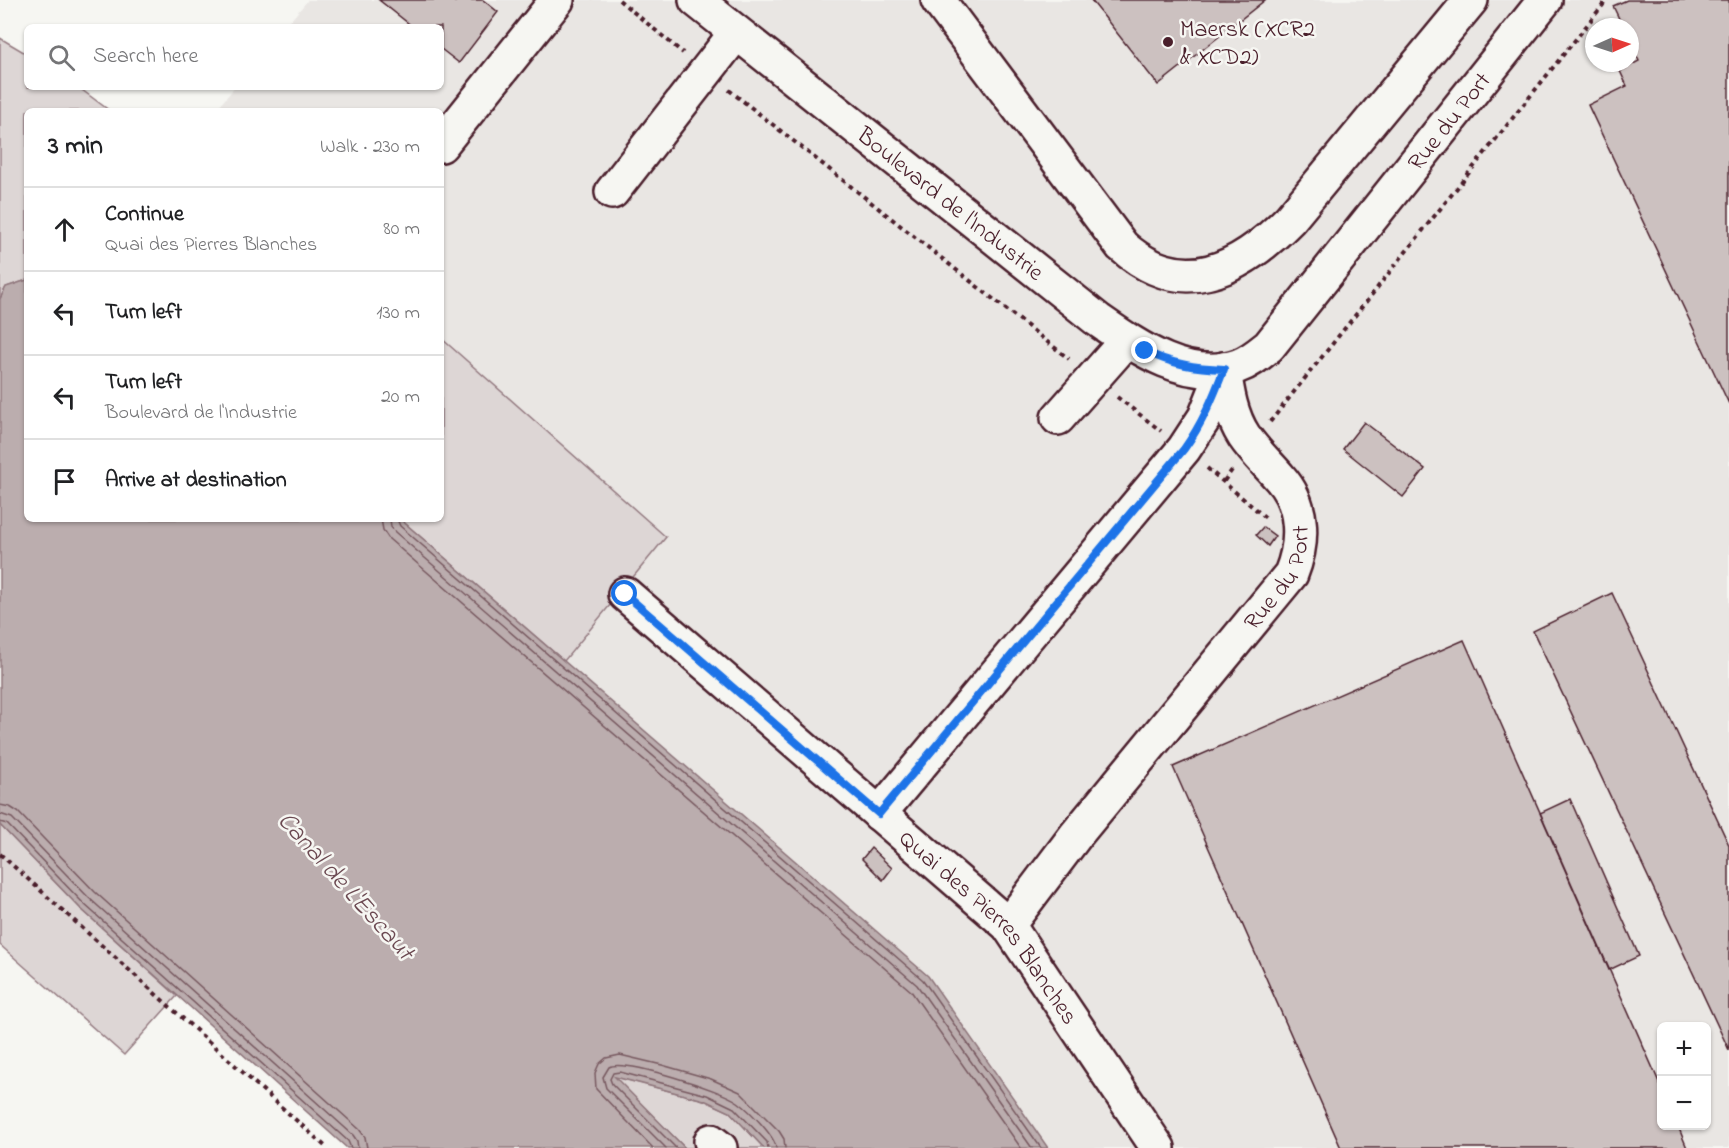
<!DOCTYPE html>
<html lang="en">
<head>
<meta charset="utf-8">
<style>
  body { margin:0; font-family:"Indie Flower",sans-serif; background:#f2f2f2; color:#202124 }
  .controls { position:absolute; right:18px; bottom:18px; display:grid; overflow:hidden; border-radius:9px; box-shadow:0 2px 4px #0004 }
  .controls button { width:54px; height:54px; display:grid; place-items:center; padding:0; border:0; border-bottom:2px solid #e0e0e0; background:#fff; color:#202124; font:30px sans-serif }
  .compass { position:absolute; left:1585px; top:18px; width:54px; height:54px; border-radius:50%; background:#fff; box-shadow:0 2px 4px #0004; rotate:87deg }
  .stop { position:absolute; width:18px; height:18px; margin:-14px; border:4px solid #1a73e8; border-radius:50%; background:#fff }
  .stop.end { background:#1a73e8; border-color:#fff; box-shadow:0 2px 6px #0008 }
  .list { margin:0; padding:0; list-style:none }
  h2 { display:flex; justify-content:space-between; align-items:center; height:78px; margin:0; padding:0 24px; font-size:26px }
  h2 small { font-size:20px; font-weight:400; color:#757577 }
  .list li { display:grid; grid-template-columns:39px 1fr auto; gap:18px; align-items:center; box-sizing:border-box; height:84px; padding:0 24px; border-top:2px solid #e0e0e0 }
  .list b { display:block; font-size:22px; white-space:nowrap }
  .list p { margin:0; font-size:20px; white-space:nowrap; color:#757577 }
  .list em { font-size:20px; font-style:normal; color:#757577 }
  .icon { flex:none; width:33px; height:33px; fill:none; stroke:currentColor; stroke-width:2; stroke-linecap:round; stroke-linejoin:round }
  .map { position:relative; flex:none; width:1729px; height:1148px; overflow:hidden }
  .search { position:absolute; background:#fff; box-shadow:0 2px 4px #0004; left:24px; top:24px; width:420px; height:66px; display:flex; align-items:center; gap:15px; box-sizing:border-box; padding:0 21px; border-radius:9px; color:#757577; font-size:22px }
  .panel { position:absolute; background:#fff; box-shadow:0 2px 4px #0004; left:24px; top:108px; width:420px; height:414px; border-radius:9px }
  .map>svg:first-child { display:block }
</style>
</head>
<body>
<div class="map">
<svg width="1729" height="1148" viewBox="0 0 1729 1148">
  <rect width="100%" height="100%" fill="#f6f6f2"/>
  <filter id="ink" filterUnits="userSpaceOnUse"><feTurbulence type="fractalNoise" baseFrequency=".0167" numOctaves="2"/><feDisplacementMap in="SourceGraphic" scale="12" xChannelSelector="R" yChannelSelector="G"/><feConvolveMatrix kernelMatrix="1 2 1 2 8 2 1 2 1" color-interpolation-filters="sRGB"/></filter>
  <g filter="url(#ink)">
    <path fill="#e9e6e3" fill-rule="evenodd" d="M 308,0 L 1729,0 L 1729,1148 L 1048,1148 L 928,976 L 400,519 L 441,519 L 441,111 L 215,111 L 235,87 L 441,87 L 441,27 L 285,27 ZM 1594,27 L 1630,27 L 1630,63 L 1594,63 ZM 1662,1026 L 1706,1026 L 1706,1126 L 1662,1126 Z"/>
    <path fill="#ddd6d5" stroke="#947a80" stroke-width="1.5" d="M 0,38 L 27,54 L 27,87 L 78,87 L 110,111 L 27,111 L 27,280 L 6,287 L 0,299 Z
      M 441,338 L 666,537 L 564,661 L 400,519 L 441,519 Z
      M 0,825 L 80,908 L 177,996 L 124,1055 L 0,945 Z
      M 613,1076 L 704,1100 L 730,1112 L 764,1148 L 685,1148 Z"/>
    <path fill="#bbadae" stroke="#8e747a" stroke-width="1.5" d="M 27,280 L 27,519 L 400,519 L 928,976 L 1048,1148 L 764,1148 L 730,1112 L 704,1100 L 615,1077 L 685,1148 L 347,1148 L 80,908 L 0,825 L 0,299 L 6,287 Z"/>
    <g fill="none" stroke-linecap="round" stroke-linejoin="round">
      <path stroke="#77585f" stroke-width="1.5" d="M 381,519 L 383,530 L 389,539 L 911,991 L 1021,1148
        M 390,519 L 391,527 L 395,532 L 917,985 L 1032,1148
        M 397,519 L 400,526 L 923,980 L 1041,1148
        M 0,805 L 10,807 L 18,812 L 95,892 L 359,1129 L 365,1137 L 367,1148
        M 0,814 L 12,818 L 89,898 L 353,1135 L 357,1141 L 358,1148
        M 0,822 L 7,824 L 84,904 L 348,1141 L 351,1148
        M 653,1148 L 596,1089 L 595,1073 L 599,1064 L 606,1058 L 620,1055 L 662,1065 L 711,1079 L 740,1092 L 779,1131 L 784,1139 L 785,1148
        M 666,1148 L 606,1088 L 603,1077 L 609,1067 C 625,1059 722,1090 738,1102 C 749,1110 775,1136 776,1148
        M 676,1148 L 612,1084 L 610,1079 L 613,1073 L 620,1072 L 707,1095 L 734,1108 L 767,1142 L 768,1148"/>
    </g>
    <path fill="#ccc1c0" stroke="#4a1f2b" stroke-width="1.5" d="M 379,0 L 453,0 L 455,2 L 457,0 L 483,0 L 498,12 L 459,63 L 441,49 L 441,27 L 413,27 Z
      M 1091,0 L 1265,0 L 1158,85 Z
      M 1627,0 L 1729,0 L 1729,404 L 1588,105 L 1627,86 L 1620,71 L 1639,61 L 1630,42 L 1630,27 L 1623,27 L 1613,6 Z
      M 1364,422 L 1425,469 L 1403,497 L 1343,449 Z
      M 1263,527 L 1275,536 L 1268,546 L 1256,535 Z
      M 1612,593 L 1729,845 L 1729,1050 L 1533,631 Z
      M 1464,640 L 1662,1089 L 1662,1126 L 1678,1126 L 1687,1148 L 1341,1148 L 1173,767 Z
      M 1570,799 L 1639,956 L 1609,970 L 1540,813 Z
      M 871,848 L 892,868 L 883,880 L 862,859 Z"/>
    <g fill="none" stroke-linecap="round" stroke-linejoin="round">
      <g stroke="#4a1f2b" stroke-width="38">
        <g id="minor">
          <path id="s1" d="M 696,0 L 1098,320 C 1137,347 1187,383 1238,366 C 1250,362 1259,354 1269,346 L 1545,0"/>
          <path d="M 938,0 L 1122,246 C 1182,300 1240,270 1290,219 L 1471,0"/>
          <path d="M 441,145 L 557,0"/>
          <path d="M 612,192 L 736,33"/>
          <path d="M 1058,418 L 1127,340"/>
          <path id="s2" d="M 625,594 L 1008,925 L 1158,1148"/>
          <path d="M 879,814 L 1184,449 L 1205,417 L 1224,369"/>
          <path id="s3" d="M 1008,925 L 1076,835 L 1291,574 C 1304,542 1304,505 1280,478 C 1268,464 1254,451 1244,436 C 1231,416 1227,392 1224,369"/>
          <path d="M 711,1141 L 720,1148"/>
        </g>
      </g>
      <path stroke="#4a1f2b" stroke-width="4" stroke-dasharray="4.5 4.5" stroke-linecap="butt" d="M 619,0 L 683,53
        M 729,90 L 1069,359
        M 1117,397 L 1161,431
        M 1270,422 L 1607,0
        M 1207,468 L 1267,519
        M 1224,481 L 1232,470
        M 0,854 L 327,1148"/>
      <use href="#minor" stroke="#f6f6f2" stroke-width="33"/>
    </g>
  </g>
  <g fill="none" stroke-linecap="round" stroke-linejoin="round" filter="url(#ink)">
    <path stroke="#1a73e8" stroke-width="8" d="M 625,594 L 879,814 L 1184,449 C 1202,424 1213,398 1224,369 C 1195,368 1171,364 1145,351"/>
  </g>
  <circle fill="#4a1f2b" stroke="#f6f6f2" stroke-width="2" cx="1168" cy="42" r="6"/>
  <g text-anchor="middle" stroke-width="5" stroke-linejoin="round" paint-order="stroke">
    <g font-size="24" fill="#4a1f2b" stroke="#f6f6f2" text-anchor="start">
      <text x="1180" y="36">Maersk (XCR2<tspan x="1180" dy="28">&amp; XCD2)</tspan></text>
    </g>
    <g font-size="24" fill="#4a1f2b" stroke="#f6f6f2">
      <text dy="8" stroke="none"><textPath href="#s1" startOffset="992">Rue du Port</textPath></text>
      <text dy="8" stroke="none"><textPath href="#s1" startOffset="326">Boulevard de l'Industrie</textPath></text>
      <text dy="8" stroke="none"><textPath href="#s3" startOffset="442">Rue du Port</textPath></text>
      <text dy="8" stroke="none"><textPath href="#s2" startOffset="495">Quai des Pierres Blanches</textPath></text>
    </g>
    <g font-size="26" font-style="italic" fill="#6c4a52" stroke="#f6f6f2">
      <text transform="translate(347 885) rotate(48)" y="9">Canal de L'Escaut</text>
    </g>
  </g>
</svg>
<div class="controls">
<button>+</button>
<button>−</button>
</div>
<svg class="compass" viewBox="-18 -18 36 36"><path d="M0-13l5 13h-10z" fill="#e53935"/><path d="M0 13l5-13h-10z" fill="#757577"/></svg>
<div class="stop" style="left:625px;top:594px"></div>
<div class="stop end" style="left:1145px;top:351px"></div>
<div class="search"><svg class="icon" aria-label="search" viewBox="0 0 24 24"><circle cx="10" cy="10" r="6"/><path d="M15 15l6 6"/></svg>Search here</div>
<section class="panel">
<h2>3 min<small>Walk · 230 m</small></h2>
<ul class="list">
<li><svg class="icon" aria-label="ahead" viewBox="0 0 24 24"><path d="M12 20V5M6 11l6-6 6 6"/></svg><div><b>Continue</b><p>Quai des Pierres Blanches</p></div><em>80 m</em></li>
<li><svg class="icon" aria-label="left" viewBox="0 0 24 24"><path d="M17 20v-9H6M10 6l-5 5 5 5"/></svg><div><b>Turn left</b></div><em>130 m</em></li>
<li><svg class="icon" aria-label="left" viewBox="0 0 24 24"><path d="M17 20v-9H6M10 6l-5 5 5 5"/></svg><div><b>Turn left</b><p>Boulevard de l'Industrie</p></div><em>20 m</em></li>
<li><svg class="icon" aria-label="arrive" viewBox="0 0 24 24"><path d="M6 21V4h12l-3 4 3 4H6"/></svg><div><b>Arrive at destination</b></div></li>
</ul>
</section>
</div>
</body>
</html>
